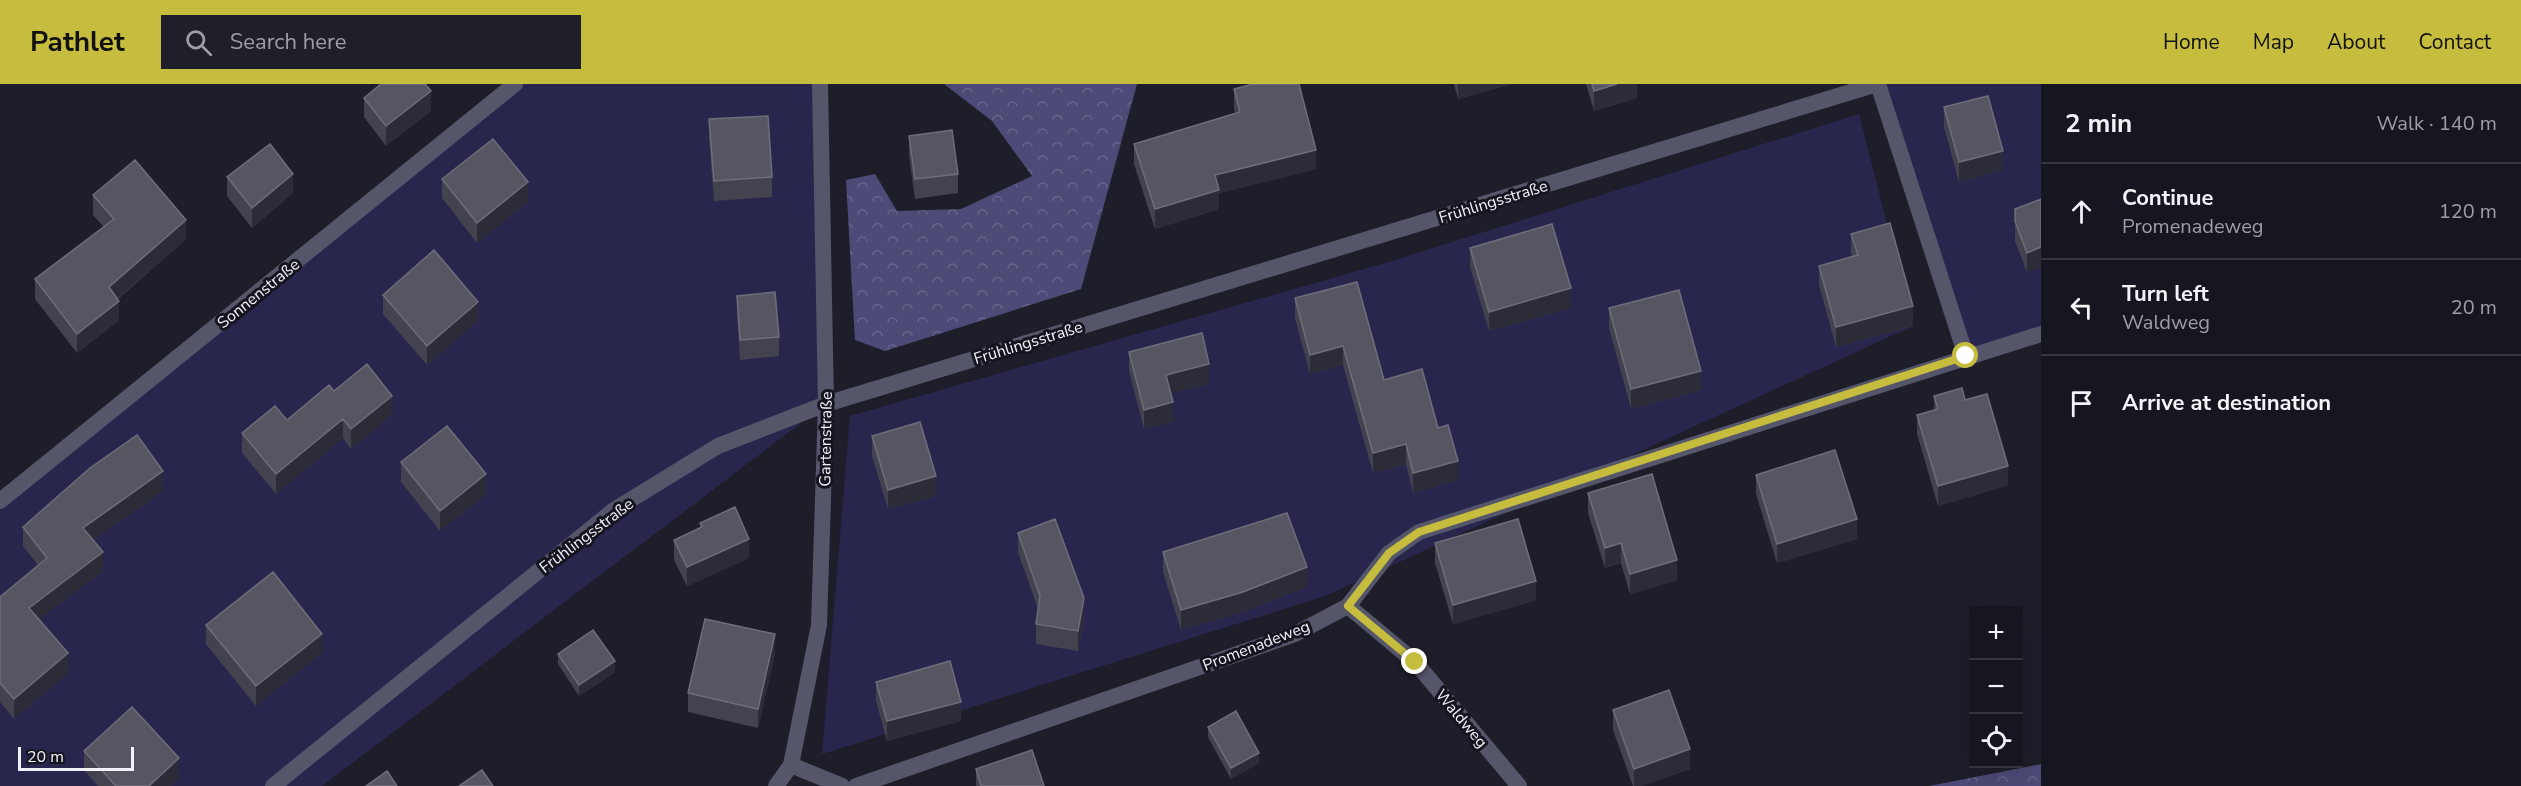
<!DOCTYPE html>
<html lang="en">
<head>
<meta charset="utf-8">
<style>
  body { margin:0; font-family:"Nunito Sans",sans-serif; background:#1f1f29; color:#f1f3f6 }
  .controls { position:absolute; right:18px; bottom:18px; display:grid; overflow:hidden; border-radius:0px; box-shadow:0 6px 24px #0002 }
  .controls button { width:54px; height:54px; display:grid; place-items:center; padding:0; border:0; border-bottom:2px solid #35353e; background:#161620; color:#f1f3f6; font:30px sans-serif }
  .scale { position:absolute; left:18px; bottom:15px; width:116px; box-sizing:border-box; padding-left:6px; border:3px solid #f2f2fb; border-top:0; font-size:16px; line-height:21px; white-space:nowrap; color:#f2f2fb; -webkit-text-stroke:4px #151520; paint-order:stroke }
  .stop { position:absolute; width:18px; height:18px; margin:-14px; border:4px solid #c6bc3d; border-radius:50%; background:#fff }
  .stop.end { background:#c6bc3d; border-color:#fff; box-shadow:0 2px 6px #0008 }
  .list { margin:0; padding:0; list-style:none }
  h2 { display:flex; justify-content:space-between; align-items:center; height:78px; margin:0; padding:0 24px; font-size:26px }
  h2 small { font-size:20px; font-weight:400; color:#9e9fa5 }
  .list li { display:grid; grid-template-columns:39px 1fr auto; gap:18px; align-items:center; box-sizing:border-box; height:96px; padding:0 24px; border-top:2px solid #35353e }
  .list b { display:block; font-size:22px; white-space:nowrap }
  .list p { margin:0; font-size:20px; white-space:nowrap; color:#9e9fa5 }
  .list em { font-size:20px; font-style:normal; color:#9e9fa5 }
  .icon { flex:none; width:33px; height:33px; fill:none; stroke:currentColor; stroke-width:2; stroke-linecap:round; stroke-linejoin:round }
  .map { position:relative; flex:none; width:2041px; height:702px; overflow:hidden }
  header { display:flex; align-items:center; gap:36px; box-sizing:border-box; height:84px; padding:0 30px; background:#c6bc3d; color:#111 }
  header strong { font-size:28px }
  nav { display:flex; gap:33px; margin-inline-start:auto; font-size:21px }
  .search { width:420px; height:54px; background:#1f1f29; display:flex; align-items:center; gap:15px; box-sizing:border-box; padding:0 21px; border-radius:0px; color:#9e9fa5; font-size:22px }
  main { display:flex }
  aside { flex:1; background:#161620 }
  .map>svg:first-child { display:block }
</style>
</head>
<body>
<header>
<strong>Pathlet</strong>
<div class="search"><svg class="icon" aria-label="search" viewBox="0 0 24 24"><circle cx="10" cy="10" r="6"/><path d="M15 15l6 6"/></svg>Search here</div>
<nav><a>Home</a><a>Map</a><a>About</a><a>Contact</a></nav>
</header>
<main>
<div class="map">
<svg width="2041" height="702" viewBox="0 0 2041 702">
  <defs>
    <pattern id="forest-crowns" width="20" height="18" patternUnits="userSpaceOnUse" patternTransform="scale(1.5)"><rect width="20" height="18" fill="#4c4a76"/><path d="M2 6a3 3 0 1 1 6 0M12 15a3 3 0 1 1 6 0" fill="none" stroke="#66658a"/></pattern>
  </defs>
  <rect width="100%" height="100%" fill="#1e1e2a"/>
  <path fill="url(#forest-crowns)" d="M 944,0 L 1137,0 L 1081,205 L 885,267 L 855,256 L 846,96 L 875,90 L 897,127 L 961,125 L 1032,92 L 992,37 Z
    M 2041,680 L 2041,702 L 1929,702 Z"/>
  <path fill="#29264e" d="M 515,0 L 820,0 L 826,320 L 322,702 L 0,702 L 0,417 Z
    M 1878,0 L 2041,0 L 2041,250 L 1966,272 Z
    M 1859,30 L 1913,242 L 1325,512 L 822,670 L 850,332 L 1392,177 Z"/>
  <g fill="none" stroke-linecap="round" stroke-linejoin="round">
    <path stroke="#56566b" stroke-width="16" d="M 1878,0 L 1966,272
      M 0,417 L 515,0
      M 1348,522 L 1415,578 L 1519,702
      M 791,681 L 842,702
      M 273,702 L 614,426 L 718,362 L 826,320 L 1877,0
      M 776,702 L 791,681 L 819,541 L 826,320 L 820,0
      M 856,702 L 1295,550 L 1348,522 L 1389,469 L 1419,448 L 2041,250"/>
  </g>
  <path fill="#434350" d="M 1454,0 L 1512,0 L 1458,15 Z
    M 1586,0 L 1637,0 L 1637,14 L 1594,27 Z
    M 1234,5 L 1316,85 L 1219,109 L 1219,125 L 1155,145 L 1134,80 L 1134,60 L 1235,29 L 1234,24 Z
    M 364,14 L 431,27 L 386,62 L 364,33 Z
    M 1944,23 L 2003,86 L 1959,98 L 1944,43 Z
    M 709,35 L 772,93 L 772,113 L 714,117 L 709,55 Z
    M 909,52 L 958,90 L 958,109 L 915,115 L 909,71 Z
    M 227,93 L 293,109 L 252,144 L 227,112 Z
    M 442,95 L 528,118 L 477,159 L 442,114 Z
    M 93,111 L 186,155 L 118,215 L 119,236 L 77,269 L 35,215 L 35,195 L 104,143 L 93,131 Z
    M 2041,115 L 2027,188 L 2015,157 L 2015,125 Z
    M 1851,150 L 1913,242 L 1836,263 L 1819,201 L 1819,182 L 1852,172 L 1851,169 Z
    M 1470,164 L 1571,224 L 1489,247 L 1470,183 Z
    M 383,211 L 478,237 L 427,281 L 383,230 Z
    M 737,212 L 779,253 L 779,272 L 740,276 L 737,231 Z
    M 1295,214 L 1384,296 L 1438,344 L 1458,396 L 1413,409 L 1406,380 L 1373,389 L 1343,281 L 1310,290 L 1295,234 Z
    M 1609,224 L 1701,306 L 1631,325 L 1609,244 Z
    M 1129,268 L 1209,300 L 1171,309 L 1173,338 L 1144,345 L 1129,287 Z
    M 334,307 L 392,331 L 351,365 L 343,354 L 276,410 L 242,369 L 242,349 L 287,336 Z
    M 1934,312 L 1965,316 L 2008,401 L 1938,422 L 1917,350 L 1917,331 L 1934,326 Z
    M 872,352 L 936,412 L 888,425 L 872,372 Z
    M 401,378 L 486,410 L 440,447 L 401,398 Z
    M 1756,391 L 1857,455 L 1777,479 L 1756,410 Z
    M 163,407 L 93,456 L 103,487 L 39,535 L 68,589 L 14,635 L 0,618 L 0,513 L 38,481 L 23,462 L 23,443 Z
    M 1588,409 L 1677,496 L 1630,510 L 1621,479 L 1605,484 L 1588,429 Z
    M 700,439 L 749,474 L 687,502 L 674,476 L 674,456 L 700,444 Z
    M 1018,449 L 1084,534 L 1078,567 L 1036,560 L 1036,540 L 1038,525 L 1018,468 Z
    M 1435,459 L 1536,516 L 1453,540 L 1435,479 Z
    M 1163,468 L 1307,503 L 1243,528 L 1181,546 L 1163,488 Z
    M 206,541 L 322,569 L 256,622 L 206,560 Z
    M 558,570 L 615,588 L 579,612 L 558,580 Z
    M 775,570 L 758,644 L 688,628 L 688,609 Z
    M 876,598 L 961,637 L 887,657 L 876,617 Z
    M 1613,626 L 1690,685 L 1641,702 L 1633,702 L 1613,646 Z
    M 1208,643 L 1259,679 L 1231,695 L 1208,653 Z
    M 84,667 L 179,694 L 170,702 L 98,702 L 84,686 Z
    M 976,685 L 1044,702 L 976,702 Z"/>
  <path fill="#2c2c39" d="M 1458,0 L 1512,0 L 1458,15 Z
    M 1617,0 L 1637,0 L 1637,14 L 1594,27 L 1594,7 Z
    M 431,7 L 431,27 L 386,62 L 386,42 Z
    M 1316,66 L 1316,85 L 1219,109 L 1219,125 L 1155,145 L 1155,125 L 1215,91 Z
    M 2003,67 L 2003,86 L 1959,98 L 1959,78 Z
    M 293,90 L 293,109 L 252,144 L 252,124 Z
    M 528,98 L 528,118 L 477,159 L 477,139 Z
    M 186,136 L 186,155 L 109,222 L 109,203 Z
    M 2041,163 L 2041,183 L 2027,188 L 2027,169 Z
    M 1571,204 L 1571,224 L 1489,247 L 1489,228 Z
    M 119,217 L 119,236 L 77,269 L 77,250 Z
    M 478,218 L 478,237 L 427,281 L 427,262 Z
    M 1913,222 L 1913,242 L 1836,263 L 1836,243 Z
    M 1343,262 L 1343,281 L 1310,290 L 1310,271 Z
    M 1209,280 L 1209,300 L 1166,311 L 1166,291 Z
    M 1701,287 L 1701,306 L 1631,325 L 1631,305 Z
    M 392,312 L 392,331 L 351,365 L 351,345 Z
    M 1173,318 L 1173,338 L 1144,345 L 1144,326 Z
    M 343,335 L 343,354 L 276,410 L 276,390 Z
    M 1406,360 L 1406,380 L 1373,389 L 1373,369 Z
    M 1458,377 L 1458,396 L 1413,409 L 1413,389 Z
    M 2008,382 L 2008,401 L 1938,422 L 1938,402 Z
    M 163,387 L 163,407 L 83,463 L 83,444 Z
    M 486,390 L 486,410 L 440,447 L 440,427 Z
    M 936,392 L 936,412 L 888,425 L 888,406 Z
    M 1857,435 L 1857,455 L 1777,479 L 1777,460 Z
    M 749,455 L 749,474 L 687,502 L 687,483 Z
    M 1621,459 L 1621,479 L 1605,484 L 1605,464 Z
    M 103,468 L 103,487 L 29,543 L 29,524 Z
    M 1677,476 L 1677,496 L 1630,510 L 1630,490 Z
    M 1307,483 L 1307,503 L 1243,528 L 1181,546 L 1181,526 Z
    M 1536,497 L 1536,516 L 1453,540 L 1453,521 Z
    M 1084,514 L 1084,534 L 1078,567 L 1078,547 Z
    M 322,550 L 322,569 L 256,622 L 256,602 Z
    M 775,550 L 775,570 L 758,644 L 758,625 Z
    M 68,569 L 68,589 L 14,635 L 14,615 Z
    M 615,577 L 615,588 L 579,612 L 579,601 Z
    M 961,618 L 961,637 L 887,657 L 887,637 Z
    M 1690,665 L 1690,685 L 1641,702 L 1634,702 L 1634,685 Z
    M 1259,669 L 1259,679 L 1231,695 L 1231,684 Z
    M 179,674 L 179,694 L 170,702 L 149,702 Z"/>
  <path fill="#565662" stroke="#6e6e7a" stroke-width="1.5" d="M 381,0 L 425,0 L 431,7 L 386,42 L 364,14 Z
    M 1253,0 L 1299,0 L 1316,66 L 1215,91 L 1219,106 L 1155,125 L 1134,60 L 1240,28 L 1234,5 Z
    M 1592,0 L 1617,0 L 1594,7 Z
    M 1988,12 L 2003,67 L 1959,78 L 1944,23 Z
    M 768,32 L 772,93 L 714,97 L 709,35 Z
    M 952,46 L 958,90 L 915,95 L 909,52 Z
    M 493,55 L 528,98 L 477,139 L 442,95 Z
    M 270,60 L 293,90 L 252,124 L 227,93 Z
    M 135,76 L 186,136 L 109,203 L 119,217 L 77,250 L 35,195 L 114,135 L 93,111 Z
    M 2041,115 L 2041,163 L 2027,169 L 2015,137 L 2015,125 Z
    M 1890,139 L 1913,222 L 1836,243 L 1819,182 L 1858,171 L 1851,150 Z
    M 1552,140 L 1571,204 L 1489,228 L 1470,164 Z
    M 434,166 L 478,218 L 427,262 L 383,211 Z
    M 1357,198 L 1384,296 L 1422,285 L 1438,344 L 1448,341 L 1458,377 L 1413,389 L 1406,360 L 1373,369 L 1343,262 L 1310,271 L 1295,214 Z
    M 1679,206 L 1701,287 L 1631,305 L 1609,224 Z
    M 775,208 L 779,253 L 740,256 L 737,212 Z
    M 1202,249 L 1209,280 L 1166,291 L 1173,318 L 1144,326 L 1129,268 Z
    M 367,280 L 392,312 L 351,345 L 343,335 L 276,390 L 242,349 L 275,322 L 287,336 L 329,301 L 334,307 Z
    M 1962,304 L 1965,316 L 1987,310 L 2008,382 L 1938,402 L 1917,331 L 1938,325 L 1934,312 Z
    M 920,338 L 936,392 L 888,406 L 872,352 Z
    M 447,342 L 486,390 L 440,427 L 401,378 Z
    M 137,351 L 163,387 L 83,444 L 103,468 L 29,524 L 68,569 L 14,615 L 0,599 L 0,513 L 47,474 L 23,443 L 90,384 Z
    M 1835,366 L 1857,435 L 1777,460 L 1756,391 Z
    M 1652,390 L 1677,476 L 1630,490 L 1621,459 L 1605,464 L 1588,409 Z
    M 735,423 L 749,455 L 687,483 L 674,456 L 702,443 L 700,439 Z
    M 1287,429 L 1307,483 L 1243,508 L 1181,526 L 1163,468 Z
    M 1055,435 L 1084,514 L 1078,547 L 1036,540 L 1040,512 L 1018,449 Z
    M 1518,435 L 1536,497 L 1453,521 L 1435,459 Z
    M 273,488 L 322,550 L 256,602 L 206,541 Z
    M 705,535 L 775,550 L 758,625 L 688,609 Z
    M 593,546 L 615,577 L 579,601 L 558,570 Z
    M 950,577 L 961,618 L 887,637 L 876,598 Z
    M 1669,606 L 1690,665 L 1634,685 L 1613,626 Z
    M 132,623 L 179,674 L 149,702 L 116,702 L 84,667 Z
    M 1236,627 L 1259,669 L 1231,684 L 1208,643 Z
    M 1032,666 L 1044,702 L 981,702 L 976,685 Z
    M 482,686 L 493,702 L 459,702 Z
    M 387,687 L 397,702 L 366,702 Z"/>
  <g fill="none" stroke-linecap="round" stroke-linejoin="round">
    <path stroke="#c6bc3d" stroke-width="8" d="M 1415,578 L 1348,522 L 1389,469 L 1419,448 L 1966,272"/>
  </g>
  <g text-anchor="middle" stroke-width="6" stroke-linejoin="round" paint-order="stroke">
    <g font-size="16" fill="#f2f2fb" stroke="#151520">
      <text transform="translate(1493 117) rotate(-17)" y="6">Frühlingsstraße</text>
      <text transform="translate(258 209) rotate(-39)" y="6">Sonnenstraße</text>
      <text transform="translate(1028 258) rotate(-17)" y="6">Frühlingsstraße</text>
      <text transform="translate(825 355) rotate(-89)" y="6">Gartenstraße</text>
      <text transform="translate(586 451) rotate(-37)" y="6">Frühlingsstraße</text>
      <text transform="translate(1256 561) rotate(-21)" y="6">Promenadeweg</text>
      <text transform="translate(1462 634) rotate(50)" y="6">Waldweg</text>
    </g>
  </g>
</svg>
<div class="controls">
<button>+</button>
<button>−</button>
<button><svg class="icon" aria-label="locate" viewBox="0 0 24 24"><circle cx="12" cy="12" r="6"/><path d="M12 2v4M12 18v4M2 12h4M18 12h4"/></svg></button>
</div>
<div class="scale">20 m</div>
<div class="stop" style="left:1966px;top:272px"></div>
<div class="stop end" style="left:1415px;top:578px"></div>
</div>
<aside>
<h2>2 min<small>Walk · 140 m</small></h2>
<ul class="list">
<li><svg class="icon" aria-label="ahead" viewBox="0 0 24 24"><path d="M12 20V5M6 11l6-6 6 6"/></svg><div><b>Continue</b><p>Promenadeweg</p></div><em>120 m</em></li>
<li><svg class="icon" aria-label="left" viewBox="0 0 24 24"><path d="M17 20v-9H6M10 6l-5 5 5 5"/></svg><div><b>Turn left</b><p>Waldweg</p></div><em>20 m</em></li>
<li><svg class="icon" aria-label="arrive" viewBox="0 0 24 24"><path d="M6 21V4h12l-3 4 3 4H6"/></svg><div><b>Arrive at destination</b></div></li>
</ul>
</aside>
</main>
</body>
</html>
